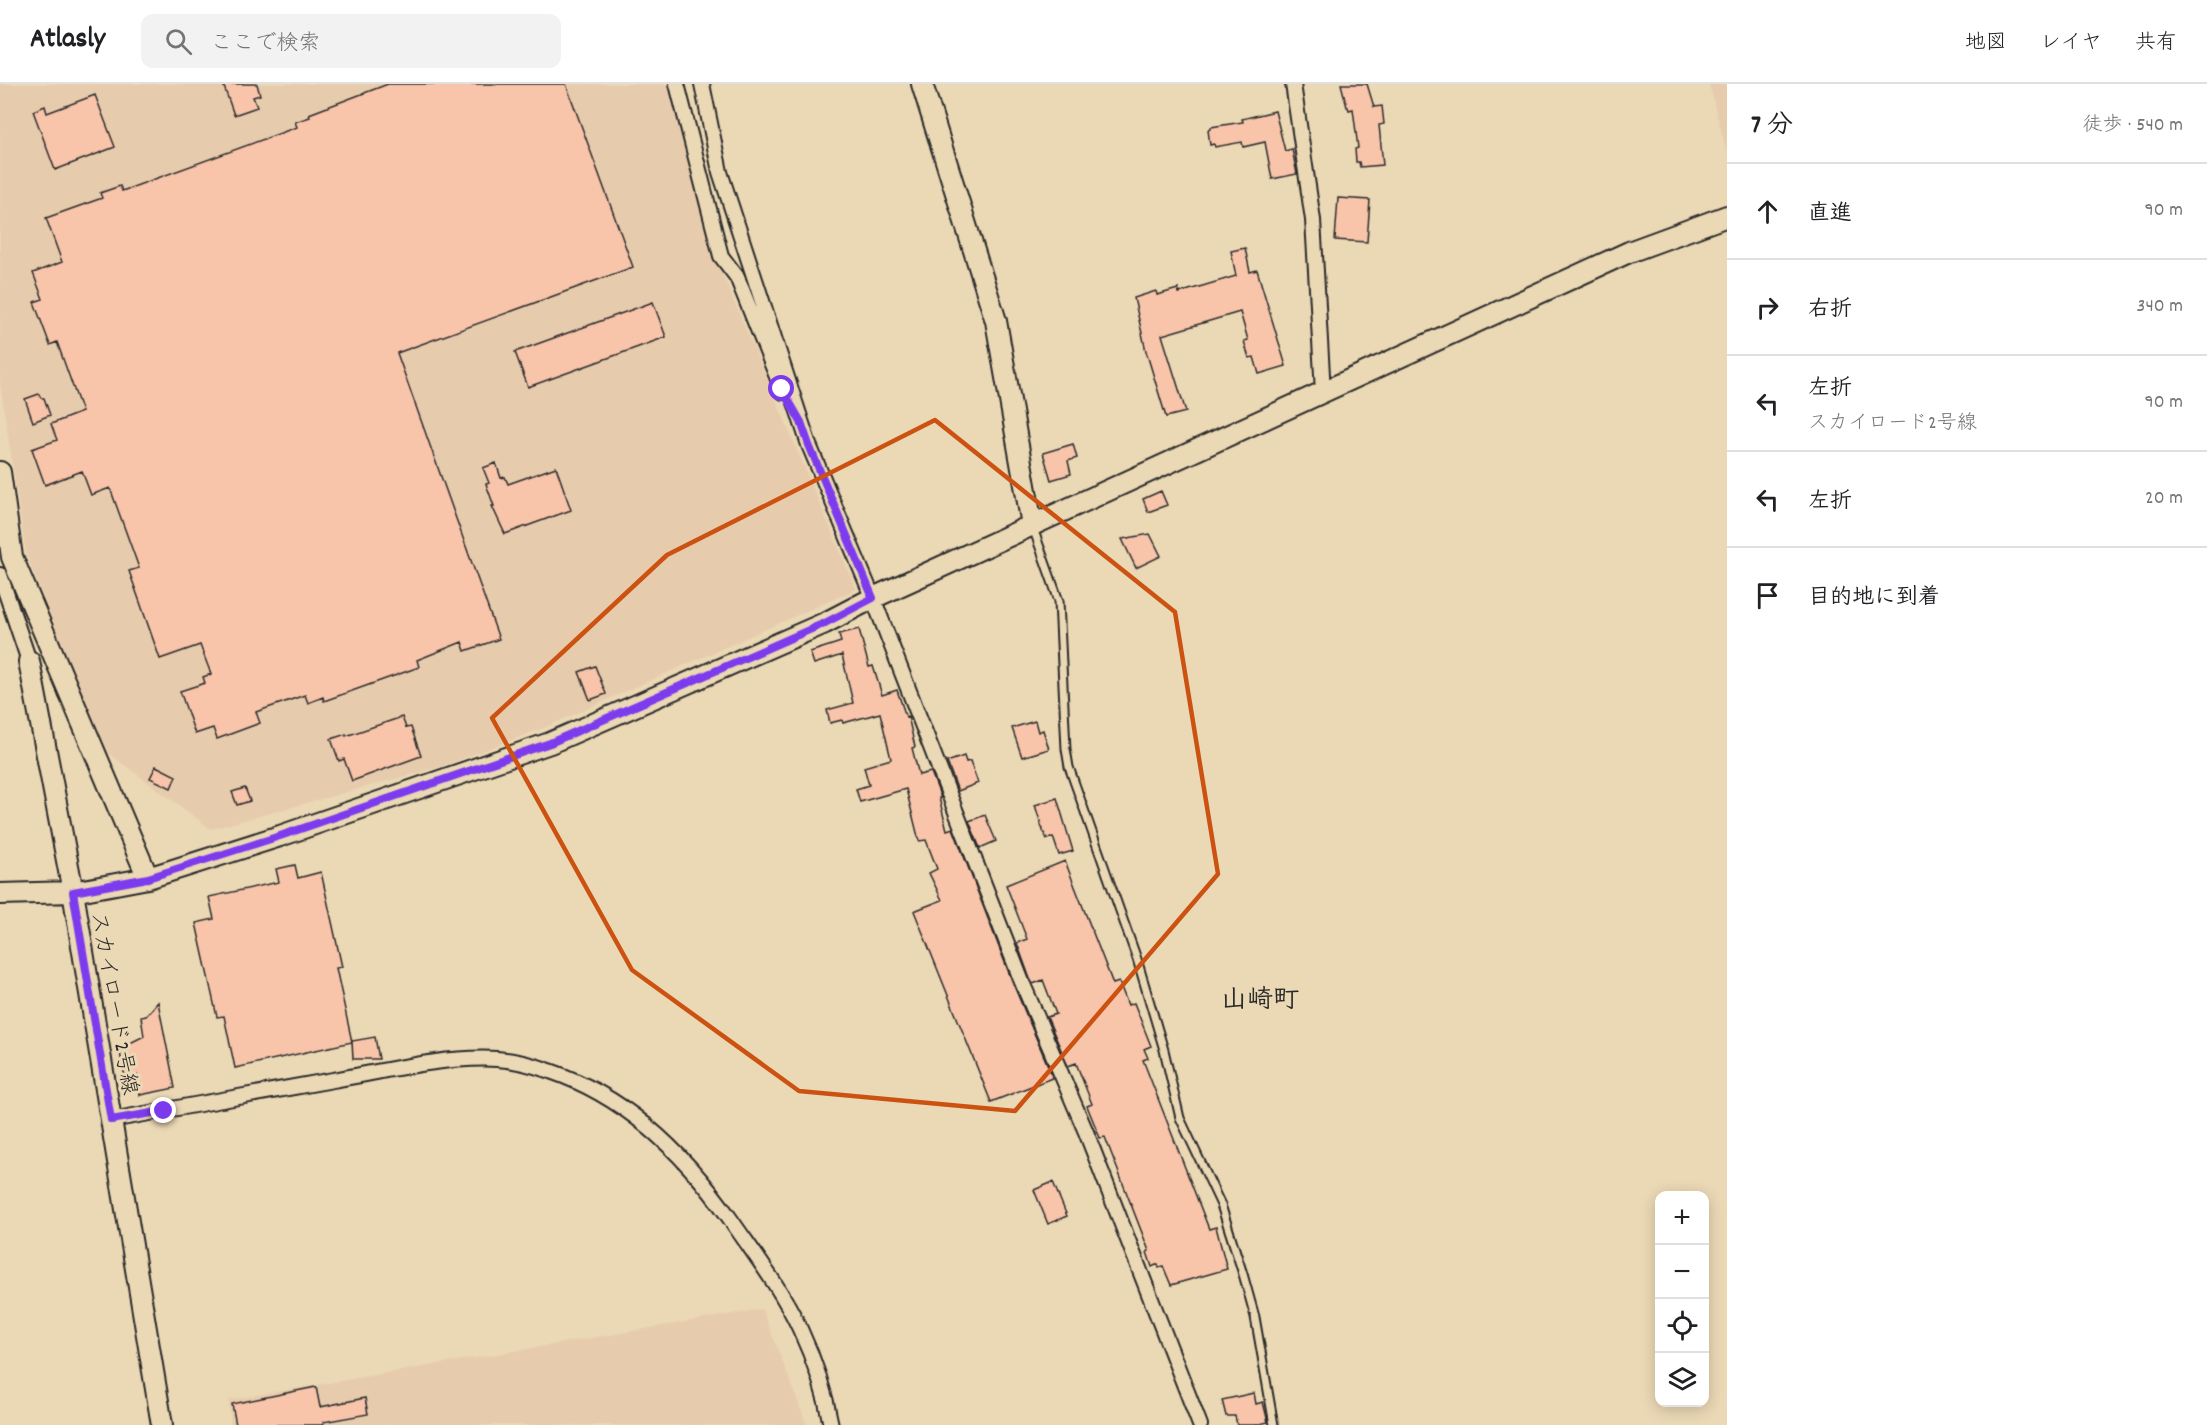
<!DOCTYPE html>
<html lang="ja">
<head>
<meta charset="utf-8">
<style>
  body { margin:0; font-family:Dekko,"Klee One",sans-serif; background:#f2f2f2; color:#202124 }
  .controls { position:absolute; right:18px; bottom:18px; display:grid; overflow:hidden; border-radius:12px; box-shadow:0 3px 15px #0003 }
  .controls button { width:54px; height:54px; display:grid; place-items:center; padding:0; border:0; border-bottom:2px solid #e0e0e0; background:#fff; color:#202124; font:30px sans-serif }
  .stop { position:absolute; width:18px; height:18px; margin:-14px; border:4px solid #7c3aed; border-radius:50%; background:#fff }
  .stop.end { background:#7c3aed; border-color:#fff; box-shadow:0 2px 6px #0008 }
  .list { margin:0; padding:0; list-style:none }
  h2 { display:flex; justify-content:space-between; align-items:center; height:78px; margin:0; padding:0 24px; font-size:26px }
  h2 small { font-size:20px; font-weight:400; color:#757577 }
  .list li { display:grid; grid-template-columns:39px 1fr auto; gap:18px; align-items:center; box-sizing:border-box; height:96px; padding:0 24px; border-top:2px solid #e0e0e0 }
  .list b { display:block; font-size:22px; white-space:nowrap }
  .list p { margin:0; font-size:20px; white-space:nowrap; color:#757577 }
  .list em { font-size:20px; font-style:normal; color:#757577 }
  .icon { flex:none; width:33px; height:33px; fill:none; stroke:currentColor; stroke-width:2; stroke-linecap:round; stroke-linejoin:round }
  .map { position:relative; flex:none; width:1727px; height:1341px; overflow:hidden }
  header { display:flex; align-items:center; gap:36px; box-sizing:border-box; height:84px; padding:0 30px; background:#fff; border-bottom:2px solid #e0e0e0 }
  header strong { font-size:28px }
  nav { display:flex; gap:33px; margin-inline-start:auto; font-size:21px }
  .search { width:420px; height:54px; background:#f2f2f2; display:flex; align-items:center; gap:15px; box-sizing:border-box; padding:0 21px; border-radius:12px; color:#757577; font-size:22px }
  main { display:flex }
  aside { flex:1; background:#fff }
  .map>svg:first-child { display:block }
</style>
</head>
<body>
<header>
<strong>Atlasly</strong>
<div class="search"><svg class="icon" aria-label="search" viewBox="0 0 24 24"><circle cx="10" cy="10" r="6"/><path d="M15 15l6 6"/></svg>ここで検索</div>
<nav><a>地図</a><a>レイヤ</a><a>共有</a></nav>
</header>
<main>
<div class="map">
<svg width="1727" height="1341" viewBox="0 0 1727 1341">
  <rect width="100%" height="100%" fill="#ebd8b5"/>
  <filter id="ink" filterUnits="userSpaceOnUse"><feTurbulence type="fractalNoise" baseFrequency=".0167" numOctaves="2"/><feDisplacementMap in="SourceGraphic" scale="12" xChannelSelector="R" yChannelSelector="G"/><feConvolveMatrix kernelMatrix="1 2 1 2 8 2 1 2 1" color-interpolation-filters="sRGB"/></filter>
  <g filter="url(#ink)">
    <path fill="#e7cbad" d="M 0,0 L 670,0 L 720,184 L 856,505 L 546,643 L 443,682 L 211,745 L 103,665 L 26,470 L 0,299 Z
      M 1709,0 L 1727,0 L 1727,69 Z
      M 762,1225 L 807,1341 L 231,1341 L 229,1316 Z"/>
    <path fill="#f8c4aa" stroke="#2b2b2b" stroke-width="1.5" d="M 223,0 L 257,0 L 260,11 L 253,13 L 257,23 L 234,31 Z
      M 388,0 L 566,0 L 633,183 L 397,269 L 499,555 L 465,567 L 462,558 L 417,576 L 419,583 L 324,617 L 323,613 L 308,619 L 305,611 L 256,628 L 260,639 L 217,655 L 213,644 L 195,650 L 180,607 L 205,599 L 203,593 L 211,590 L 200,561 L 160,575 L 129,487 L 139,484 L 110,404 L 91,411 L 82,387 L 45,401 L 32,365 L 57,356 L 51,340 L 82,328 L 57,258 L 50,261 L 34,218 L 43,215 L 33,189 L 62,178 L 46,134 L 102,114 L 100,109 L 120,102 L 122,107 L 297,43 L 295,38 L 310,33 L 309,30 Z
      M 1341,0 L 1367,0 L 1374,23 L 1382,22 L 1384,40 L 1379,41 L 1383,81 L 1360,83 L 1359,78 L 1356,78 L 1355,65 L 1358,64 L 1353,25 L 1349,26 L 1348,23 L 1347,23 Z
      M 95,11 L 115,63 L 55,86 L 33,27 L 45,22 L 47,29 Z
      M 1275,27 L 1285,67 L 1292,65 L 1297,90 L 1272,95 L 1265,58 L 1243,63 L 1242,58 L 1215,63 L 1214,60 L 1210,61 L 1208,46 L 1211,45 L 1211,43 L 1243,38 L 1242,35 Z
      M 1338,114 L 1370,116 L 1367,158 L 1335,156 Z
      M 1245,164 L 1250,188 L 1257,186 L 1286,282 L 1259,290 L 1254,273 L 1249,274 L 1244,257 L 1248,256 L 1240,228 L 1162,251 L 1186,328 L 1166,333 L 1146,267 L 1134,214 L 1156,207 L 1157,211 L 1178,205 L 1179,209 L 1236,192 L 1231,167 Z
      M 653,218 L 666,253 L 528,303 L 515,268 Z
      M 39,310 L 41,314 L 44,314 L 50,331 L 33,338 L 25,315 Z
      M 1073,360 L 1077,374 L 1068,377 L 1071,390 L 1051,396 L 1043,369 Z
      M 496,379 L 501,394 L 505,393 L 508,400 L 556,383 L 571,426 L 505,450 L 492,422 L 494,422 L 486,400 L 489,399 L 483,384 Z
      M 1161,407 L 1167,421 L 1148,428 L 1143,415 Z
      M 1150,450 L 1161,472 L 1136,484 L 1122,455 Z
      M 859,545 L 869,583 L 873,582 L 882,611 L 897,606 L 906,633 L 908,632 L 915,663 L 912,664 L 919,691 L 931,688 L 941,714 L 939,714 L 947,746 L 953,744 L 1014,902 L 1051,989 L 1052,994 L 991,1018 L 914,827 L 942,816 L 929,789 L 937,785 L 926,756 L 919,757 L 906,705 L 860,718 L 856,705 L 869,701 L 864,683 L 891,675 L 880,629 L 843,639 L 842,636 L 830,639 L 827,626 L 853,619 L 842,571 L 814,580 L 810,568 L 841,558 L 839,550 Z
      M 595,582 L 606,610 L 590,616 L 579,588 Z
      M 402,633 L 406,644 L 411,643 L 421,672 L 352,697 L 344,675 L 339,677 L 331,655 L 346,650 L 346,652 Z
      M 1035,637 L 1038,648 L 1043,646 L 1049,665 L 1022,673 L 1012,644 Z
      M 964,672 L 966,678 L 970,677 L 978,699 L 958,707 L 947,678 Z
      M 156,682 L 176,692 L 171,704 L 150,694 Z
      M 245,704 L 250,717 L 237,721 L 232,708 Z
      M 1057,714 L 1073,767 L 1059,771 L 1053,753 L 1047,755 L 1043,747 L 1035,721 Z
      M 985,731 L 996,757 L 980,764 L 969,737 Z
      M 1065,777 L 1113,900 L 1119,898 L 1128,921 L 1134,919 L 1151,962 L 1144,965 L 1148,974 L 1143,976 L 1209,1145 L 1216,1143 L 1227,1185 L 1171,1201 L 1163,1182 L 1159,1184 L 1158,1180 L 1152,1183 L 1147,1168 L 1149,1167 L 1105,1053 L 1100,1054 L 1087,1022 L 1092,1020 L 1076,979 L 1068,982 L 1047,933 L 1056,930 L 1043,896 L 1033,900 L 1030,895 L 1017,859 L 1027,855 L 1006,801 Z
      M 295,781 L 298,794 L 321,788 L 342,883 L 336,884 L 352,958 L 235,984 L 224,932 L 217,933 L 196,839 L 214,835 L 209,813 L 279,798 L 276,785 Z
      M 158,918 L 175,1004 L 140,1011 L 137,991 L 125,993 L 120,969 L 122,963 L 144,952 L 141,933 L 146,932 Z
      M 375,953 L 379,975 L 353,975 L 352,957 Z
      M 1053,1098 L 1067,1132 L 1048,1140 L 1034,1106 Z
      M 316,1303 L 320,1323 L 365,1314 L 368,1330 L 323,1338 L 324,1341 L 236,1341 L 232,1320 Z
      M 1254,1309 L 1256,1320 L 1263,1318 L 1268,1338 L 1256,1341 L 1237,1341 L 1235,1332 L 1226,1332 L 1222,1316 Z"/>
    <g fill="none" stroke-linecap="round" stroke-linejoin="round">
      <g stroke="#2b2b2b" stroke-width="11">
        <path id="lane" d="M 1033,444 L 1059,517 L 1066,665 L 1069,683 L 1137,875 L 1164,966 L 1180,1034 L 1221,1121 L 1243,1190 L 1255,1233 L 1274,1341"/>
      </g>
      <g stroke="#2b2b2b" stroke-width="18">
        <path id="street" d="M 677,0 L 721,172 L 737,193 L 783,308
          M 702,0 L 720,88 L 809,361 L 873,514 L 1022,898 L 1086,1048 L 1200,1341
          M 1293,0 L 1313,136 L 1323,308
          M 0,491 L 29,577
          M 111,1036 C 185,1023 259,1009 333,996 C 385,987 444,972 497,975 C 515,976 533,981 550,987 C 627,1013 686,1071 731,1136 C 755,1171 782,1206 800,1245 C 814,1275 825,1308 831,1341"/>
      </g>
      <g stroke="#2b2b2b" stroke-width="24">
        <path id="secondary" d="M 922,0 L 996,237 L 1032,441
          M 0,388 L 12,473 L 148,794
          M 29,577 L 73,808 L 162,1341
          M 0,810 L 73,808 L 148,794 L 280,752 L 550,659 L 825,539 L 873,514 L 1629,168 L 1727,132"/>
      </g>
      <use href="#lane" stroke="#ebd8b5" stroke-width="7"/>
      <use href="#street" stroke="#ebd8b5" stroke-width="14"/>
      <use href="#secondary" stroke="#ebd8b5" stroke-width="20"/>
    </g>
  </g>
  <g fill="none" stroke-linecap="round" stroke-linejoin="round" filter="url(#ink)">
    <path stroke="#7c3aed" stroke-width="8" d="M 164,1027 L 111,1036 L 73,808 L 148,794 L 280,752 L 550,659 L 825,539 L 873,514 L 809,361 L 801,338 L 782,305"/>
  </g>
  <path fill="none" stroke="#cc5211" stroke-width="4.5" stroke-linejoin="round" d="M 935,336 L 1175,528 L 1218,790 L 1015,1027 L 799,1007 L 632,886 L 492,634 L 667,471 Z"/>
  <g text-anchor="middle" stroke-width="6" stroke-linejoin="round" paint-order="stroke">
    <g font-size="22" fill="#2b2b2b" stroke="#ebd8b5">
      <text transform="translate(116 919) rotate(80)" y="8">スカイロード2号線</text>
    </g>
    <g font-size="26" font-weight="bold" fill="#2b2b2b" stroke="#ebd8b5">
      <text x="1260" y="923">山崎町</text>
    </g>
  </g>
</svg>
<div class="controls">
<button>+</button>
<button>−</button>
<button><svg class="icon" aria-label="locate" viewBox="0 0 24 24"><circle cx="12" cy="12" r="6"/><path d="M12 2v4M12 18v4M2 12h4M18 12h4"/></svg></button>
<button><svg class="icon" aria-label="layers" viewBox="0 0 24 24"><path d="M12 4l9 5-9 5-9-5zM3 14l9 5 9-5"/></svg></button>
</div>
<div class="stop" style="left:782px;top:305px"></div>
<div class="stop end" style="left:164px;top:1027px"></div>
</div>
<aside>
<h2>7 分<small>徒歩 · 540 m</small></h2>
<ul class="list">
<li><svg class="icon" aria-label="ahead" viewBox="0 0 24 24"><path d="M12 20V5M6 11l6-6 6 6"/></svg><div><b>直進</b></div><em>90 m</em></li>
<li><svg class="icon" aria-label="right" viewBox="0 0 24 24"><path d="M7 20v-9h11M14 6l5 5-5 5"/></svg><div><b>右折</b></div><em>340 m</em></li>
<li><svg class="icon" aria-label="left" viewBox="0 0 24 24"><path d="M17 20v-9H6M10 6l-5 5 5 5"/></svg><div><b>左折</b><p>スカイロード2号線</p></div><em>90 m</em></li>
<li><svg class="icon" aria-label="left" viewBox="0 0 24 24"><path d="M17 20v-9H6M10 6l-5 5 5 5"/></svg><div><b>左折</b></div><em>20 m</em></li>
<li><svg class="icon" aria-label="arrive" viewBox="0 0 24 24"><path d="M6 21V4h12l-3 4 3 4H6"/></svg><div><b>目的地に到着</b></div></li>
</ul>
</aside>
</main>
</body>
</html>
